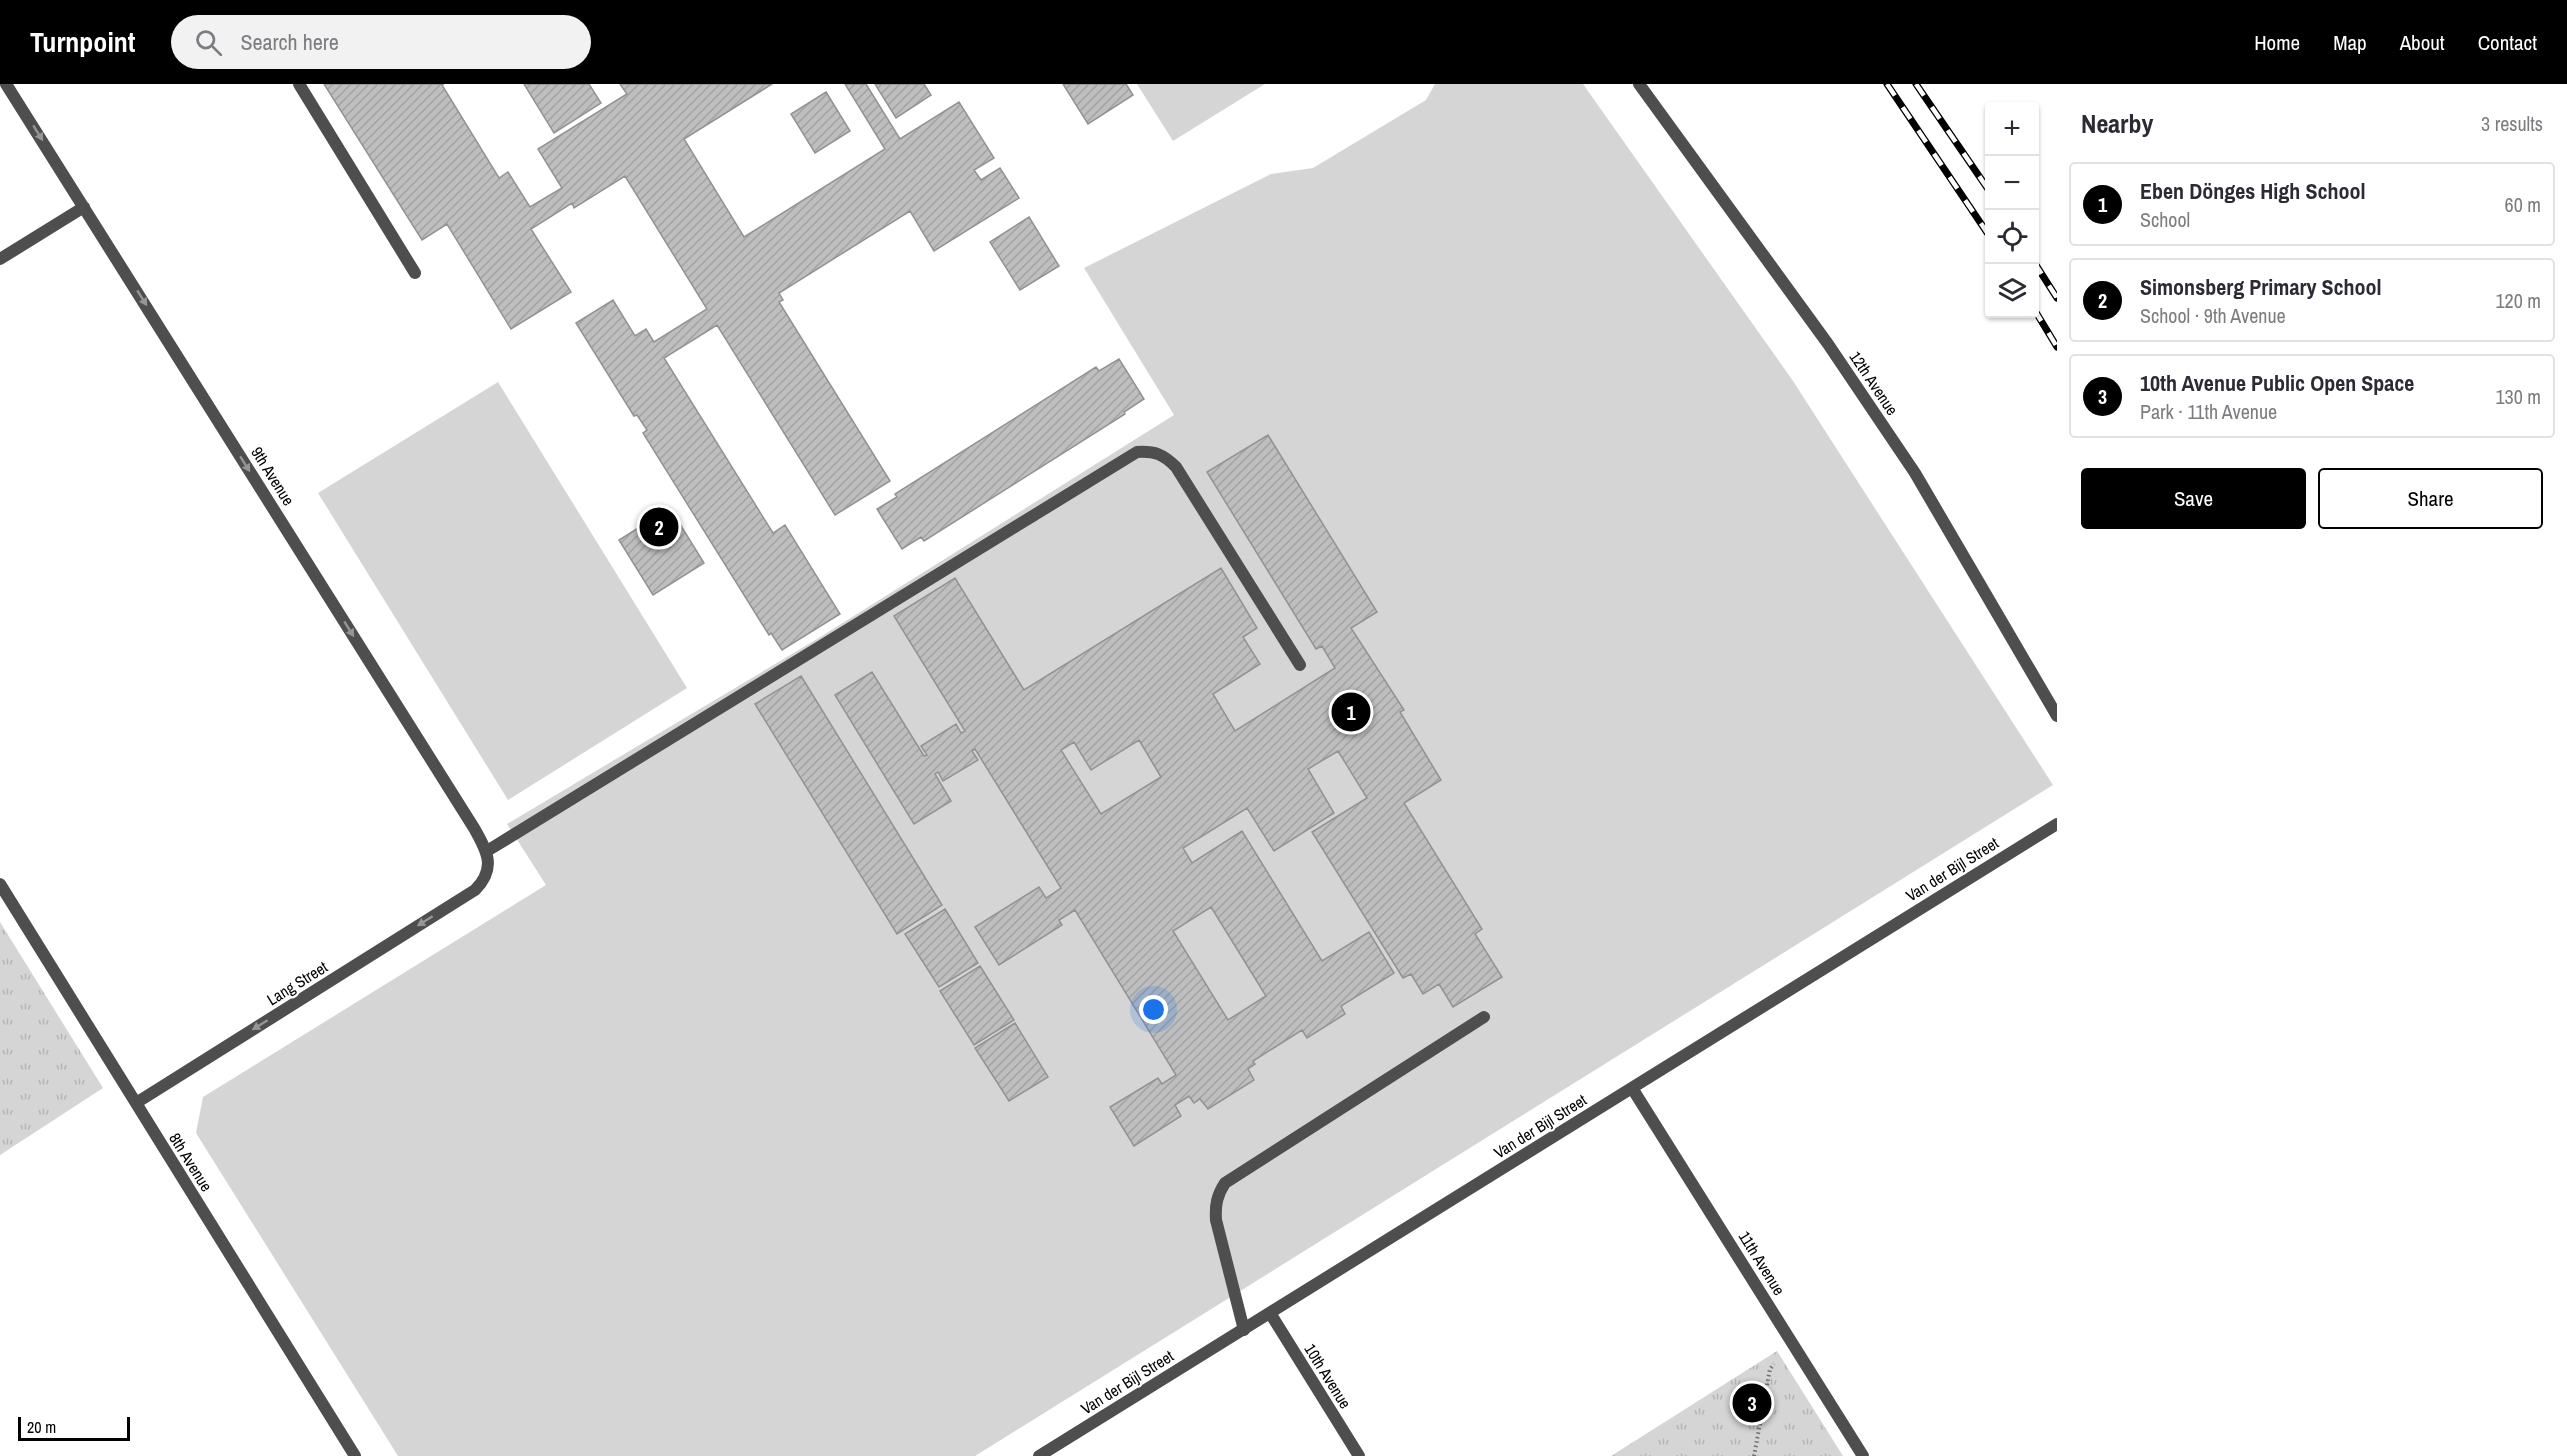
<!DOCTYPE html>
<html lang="en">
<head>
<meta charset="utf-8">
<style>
  body { margin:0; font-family:"Archivo Narrow",sans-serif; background:#f2f2f3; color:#2b2b33 }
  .controls { position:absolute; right:18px; top:18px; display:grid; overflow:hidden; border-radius:6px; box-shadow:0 2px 4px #0004 }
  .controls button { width:54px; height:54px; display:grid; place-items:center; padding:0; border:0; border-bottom:2px solid #e1e1e2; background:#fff; color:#2b2b33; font:30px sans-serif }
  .scale { position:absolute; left:18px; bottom:15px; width:112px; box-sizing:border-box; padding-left:6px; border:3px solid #000; border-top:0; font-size:16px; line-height:21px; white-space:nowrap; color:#000; -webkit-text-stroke:4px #fff; paint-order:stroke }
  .you { position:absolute; left:1154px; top:926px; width:21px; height:21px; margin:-15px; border:4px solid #fff; border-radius:50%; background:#1a73e8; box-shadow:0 0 0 9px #1a73e833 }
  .badge { display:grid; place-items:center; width:39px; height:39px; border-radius:50%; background:#000; color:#fff; font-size:20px; font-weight:700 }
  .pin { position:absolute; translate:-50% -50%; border:3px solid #fff; box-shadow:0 2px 6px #0006 }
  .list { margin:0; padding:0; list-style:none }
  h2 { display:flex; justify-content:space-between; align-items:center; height:78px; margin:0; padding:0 24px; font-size:26px }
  h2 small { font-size:20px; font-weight:400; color:#7c7c81 }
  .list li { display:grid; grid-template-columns:39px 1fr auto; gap:18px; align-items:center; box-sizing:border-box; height:84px; margin:0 12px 12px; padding:0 12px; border:2px solid #e1e1e2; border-radius:6px }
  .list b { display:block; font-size:22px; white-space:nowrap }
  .list p { margin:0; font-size:20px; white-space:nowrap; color:#7c7c81 }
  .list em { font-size:20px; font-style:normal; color:#7c7c81 }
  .actions { display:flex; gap:12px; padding:18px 24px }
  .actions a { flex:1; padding:14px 0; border:2px solid #000; border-radius:6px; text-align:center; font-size:21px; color:#000 }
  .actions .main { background:#000; color:#fff }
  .icon { flex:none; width:33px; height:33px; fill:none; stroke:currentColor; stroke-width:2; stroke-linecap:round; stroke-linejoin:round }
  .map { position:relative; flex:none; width:2057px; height:1372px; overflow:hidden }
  header { display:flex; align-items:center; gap:36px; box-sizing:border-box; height:84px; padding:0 30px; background:#000; color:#fff }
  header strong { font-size:28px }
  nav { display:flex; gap:33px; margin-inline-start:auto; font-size:21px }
  .search { width:420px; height:54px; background:#f2f2f3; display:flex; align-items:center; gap:15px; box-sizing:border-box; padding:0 21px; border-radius:33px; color:#7c7c81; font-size:22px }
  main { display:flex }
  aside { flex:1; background:#fff }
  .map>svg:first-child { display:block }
</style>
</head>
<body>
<header>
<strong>Turnpoint</strong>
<div class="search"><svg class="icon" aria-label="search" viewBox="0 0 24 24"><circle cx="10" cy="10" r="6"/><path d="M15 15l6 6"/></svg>Search here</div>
<nav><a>Home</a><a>Map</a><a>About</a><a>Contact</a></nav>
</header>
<main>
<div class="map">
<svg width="2057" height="1372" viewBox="0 0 2057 1372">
  <defs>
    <pattern id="park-tufts" width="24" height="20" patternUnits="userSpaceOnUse" patternTransform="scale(1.5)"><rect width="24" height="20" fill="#d5d5d5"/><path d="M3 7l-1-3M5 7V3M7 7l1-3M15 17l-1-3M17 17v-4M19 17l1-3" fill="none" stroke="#b5b5b5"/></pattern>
    <pattern id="building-hatch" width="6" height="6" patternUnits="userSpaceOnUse" patternTransform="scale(1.5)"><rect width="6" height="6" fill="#bebebe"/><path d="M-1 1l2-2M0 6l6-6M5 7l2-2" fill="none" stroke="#a2a2a2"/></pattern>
  </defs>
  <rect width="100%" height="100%" fill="#fff"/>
  <path fill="#d5d5d5" d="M 1137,0 L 1265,0 L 1173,57 Z
    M 1435,0 L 1583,0 L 1793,297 L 2053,701 L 975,1372 L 398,1372 L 196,1049 L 203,1013 L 546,801 L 507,740 L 817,555 L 1174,331 L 1084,184 L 1271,90 L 1313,84 L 1426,16 Z
    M 498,298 L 687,604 L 508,716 L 318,409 Z"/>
  <path fill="url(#park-tufts)" d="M 0,838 L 103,1004 L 0,1071 Z
    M 1777,1267 L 1843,1372 L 1611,1372 Z"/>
  <path fill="url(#building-hatch)" stroke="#929292" stroke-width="1.5" fill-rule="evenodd" d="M 324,0 L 444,0 L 442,1 L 499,94 L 508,88 L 530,123 L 562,104 L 538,65 L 627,10 L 620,0 L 772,0 L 684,55 L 744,153 L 885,65 L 845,0 L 866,0 L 900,55 L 959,18 L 994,74 L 974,86 L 981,96 L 1000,84 L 1019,114 L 934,167 L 910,127 L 779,209 L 783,216 L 779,218 L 890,397 L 835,431 L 717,241 L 664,274 L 773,449 L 785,441 L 840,530 L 782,566 L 771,549 L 769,551 L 643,349 L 647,346 L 637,331 L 634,332 L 576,239 L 613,216 L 635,252 L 646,245 L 654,258 L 707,225 L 625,92 L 574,124 L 572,119 L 531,145 L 571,208 L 511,245 L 447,140 L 422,156 Z
    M 524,0 L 589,0 L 601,19 L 554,49 Z
    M 875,0 L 924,0 L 931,11 L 896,34 Z
    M 1063,0 L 1126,0 L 1133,11 L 1088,40 Z
    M 826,8 L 850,47 L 815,69 L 791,30 Z
    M 1029,133 L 1059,182 L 1020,206 L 990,158 Z
    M 1119,275 L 1144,315 L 1124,328 L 1125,330 L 924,457 L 921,453 L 902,465 L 877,425 L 897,413 L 895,410 L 1096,283 L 1099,287 Z
    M 1268,351 L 1377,528 L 1351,544 L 1404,626 L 1400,628 L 1441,696 L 1404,719 L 1482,845 L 1475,850 L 1502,893 L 1453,923 L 1439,900 L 1423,910 L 1411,890 L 1403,894 L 1312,748 L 1367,714 L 1338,667 L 1308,685 L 1334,729 L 1274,767 L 1247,724 L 1183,764 L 1192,779 L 1242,747 L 1322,877 L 1369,848 L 1394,889 L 1341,922 L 1345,930 L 1307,954 L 1302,946 L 1253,977 L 1255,980 L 1248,985 L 1254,996 L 1208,1025 L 1200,1015 L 1194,1019 L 1189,1012 L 1175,1021 L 1181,1032 L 1134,1062 L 1110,1023 L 1158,994 L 1162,1000 L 1176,991 L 1075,826 L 1059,836 L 1062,841 L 999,881 L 975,843 L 1039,803 L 1046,814 L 1061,804 L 975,665 L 972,667 L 978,676 L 943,697 L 938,688 L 935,690 L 951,717 L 914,740 L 835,611 L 872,588 L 924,672 L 927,671 L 921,662 L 956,640 L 961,649 L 965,647 L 894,532 L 955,494 L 1024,606 L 1221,484 L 1257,544 L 1243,553 L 1260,580 L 1213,610 L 1235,647 L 1335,584 L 1322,562 L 1316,565 L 1207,388 ZM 1139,656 L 1161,693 L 1101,730 L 1061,666 L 1074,658 L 1091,686 ZM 1211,823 L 1266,912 L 1228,936 L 1173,847 Z
    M 670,424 L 704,479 L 653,511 L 619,456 Z
    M 801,592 L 942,821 L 897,850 L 755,620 Z
    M 945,825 L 978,879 L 939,903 L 905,850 Z
    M 980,882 L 1014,936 L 974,961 L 940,907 Z
    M 1015,939 L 1048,993 L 1009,1017 L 975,964 Z"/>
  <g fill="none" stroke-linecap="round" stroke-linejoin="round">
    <path stroke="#707070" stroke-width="4" stroke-dasharray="1.5 3" stroke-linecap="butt" d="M 1754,1372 L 1770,1285 L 1774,1280"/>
    <path stroke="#4e4e4e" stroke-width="12" d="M 299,0 L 415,189
      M 487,767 L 1137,368 C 1155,367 1163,370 1176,383 L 1300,581
      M 1244,1246 L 1216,1136 C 1215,1121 1217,1111 1225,1099 L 1484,933"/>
    <path stroke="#4e4e4e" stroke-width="12" d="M 6,0 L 474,744 C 487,767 497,784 475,806 L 136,1019
      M 1639,0 L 1828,260 L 1915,389 L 2057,632
      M 0,175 L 84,123
      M 0,800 L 355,1372
      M 1632,1004 L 1863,1372
      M 1270,1229 L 1359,1372
      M 1039,1372 L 2057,740"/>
    <g stroke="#000" stroke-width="7">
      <path id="rail" d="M 1887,0 L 1990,153
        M 1916,0 L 1990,108
        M 2034,178 L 2057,214
        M 2034,225 L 2057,263"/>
    </g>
    <use href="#rail" stroke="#fff" stroke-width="4.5" stroke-dasharray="14" stroke-linecap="butt"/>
  </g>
  <defs><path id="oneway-solid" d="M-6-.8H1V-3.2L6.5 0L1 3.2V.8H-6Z" transform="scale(1.5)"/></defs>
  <g fill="#959595">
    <use href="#oneway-solid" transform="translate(38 49) rotate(58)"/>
    <use href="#oneway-solid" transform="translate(142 214) rotate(58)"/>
    <use href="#oneway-solid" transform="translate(245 380) rotate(58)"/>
    <use href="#oneway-solid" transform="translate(349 545) rotate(58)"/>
    <use href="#oneway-solid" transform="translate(425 837) rotate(148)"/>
    <use href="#oneway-solid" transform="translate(260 941) rotate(148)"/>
  </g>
  <g text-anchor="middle" stroke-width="4.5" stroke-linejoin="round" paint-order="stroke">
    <g font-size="16" fill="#000" stroke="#fff">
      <text transform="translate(1874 299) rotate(56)" y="6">12th Avenue</text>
      <text transform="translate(273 392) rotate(58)" y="6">9th Avenue</text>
      <text transform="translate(1952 785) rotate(-32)" y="6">Van der Bijl Street</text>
      <text transform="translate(297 899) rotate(-32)" y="6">Lang Street</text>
      <text transform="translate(1540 1042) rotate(-32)" y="6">Van der Bijl Street</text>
      <text transform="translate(191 1078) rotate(58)" y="6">8th Avenue</text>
      <text transform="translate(1762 1179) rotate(58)" y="6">11th Avenue</text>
      <text transform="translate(1328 1292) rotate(58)" y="6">10th Avenue</text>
      <text transform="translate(1127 1298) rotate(-32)" y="6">Van der Bijl Street</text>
    </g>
  </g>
</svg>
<div class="controls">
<button>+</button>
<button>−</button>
<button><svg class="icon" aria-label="locate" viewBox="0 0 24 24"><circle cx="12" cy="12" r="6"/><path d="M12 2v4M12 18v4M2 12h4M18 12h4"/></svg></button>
<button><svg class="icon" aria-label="layers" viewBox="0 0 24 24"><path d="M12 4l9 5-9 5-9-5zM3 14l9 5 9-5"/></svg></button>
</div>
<div class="scale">20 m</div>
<div class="you"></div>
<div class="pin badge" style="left:1351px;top:628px">1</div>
<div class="pin badge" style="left:659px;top:443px">2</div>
<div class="pin badge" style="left:1752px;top:1319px">3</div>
</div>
<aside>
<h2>Nearby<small>3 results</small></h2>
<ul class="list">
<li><span class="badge">1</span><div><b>Eben Dönges High School</b><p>School</p></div><em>60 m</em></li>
<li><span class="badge">2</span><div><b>Simonsberg Primary School</b><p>School · 9th Avenue</p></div><em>120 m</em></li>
<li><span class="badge">3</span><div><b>10th Avenue Public Open Space</b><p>Park · 11th Avenue</p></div><em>130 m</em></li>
</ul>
<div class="actions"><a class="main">Save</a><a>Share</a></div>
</aside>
</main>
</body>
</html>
